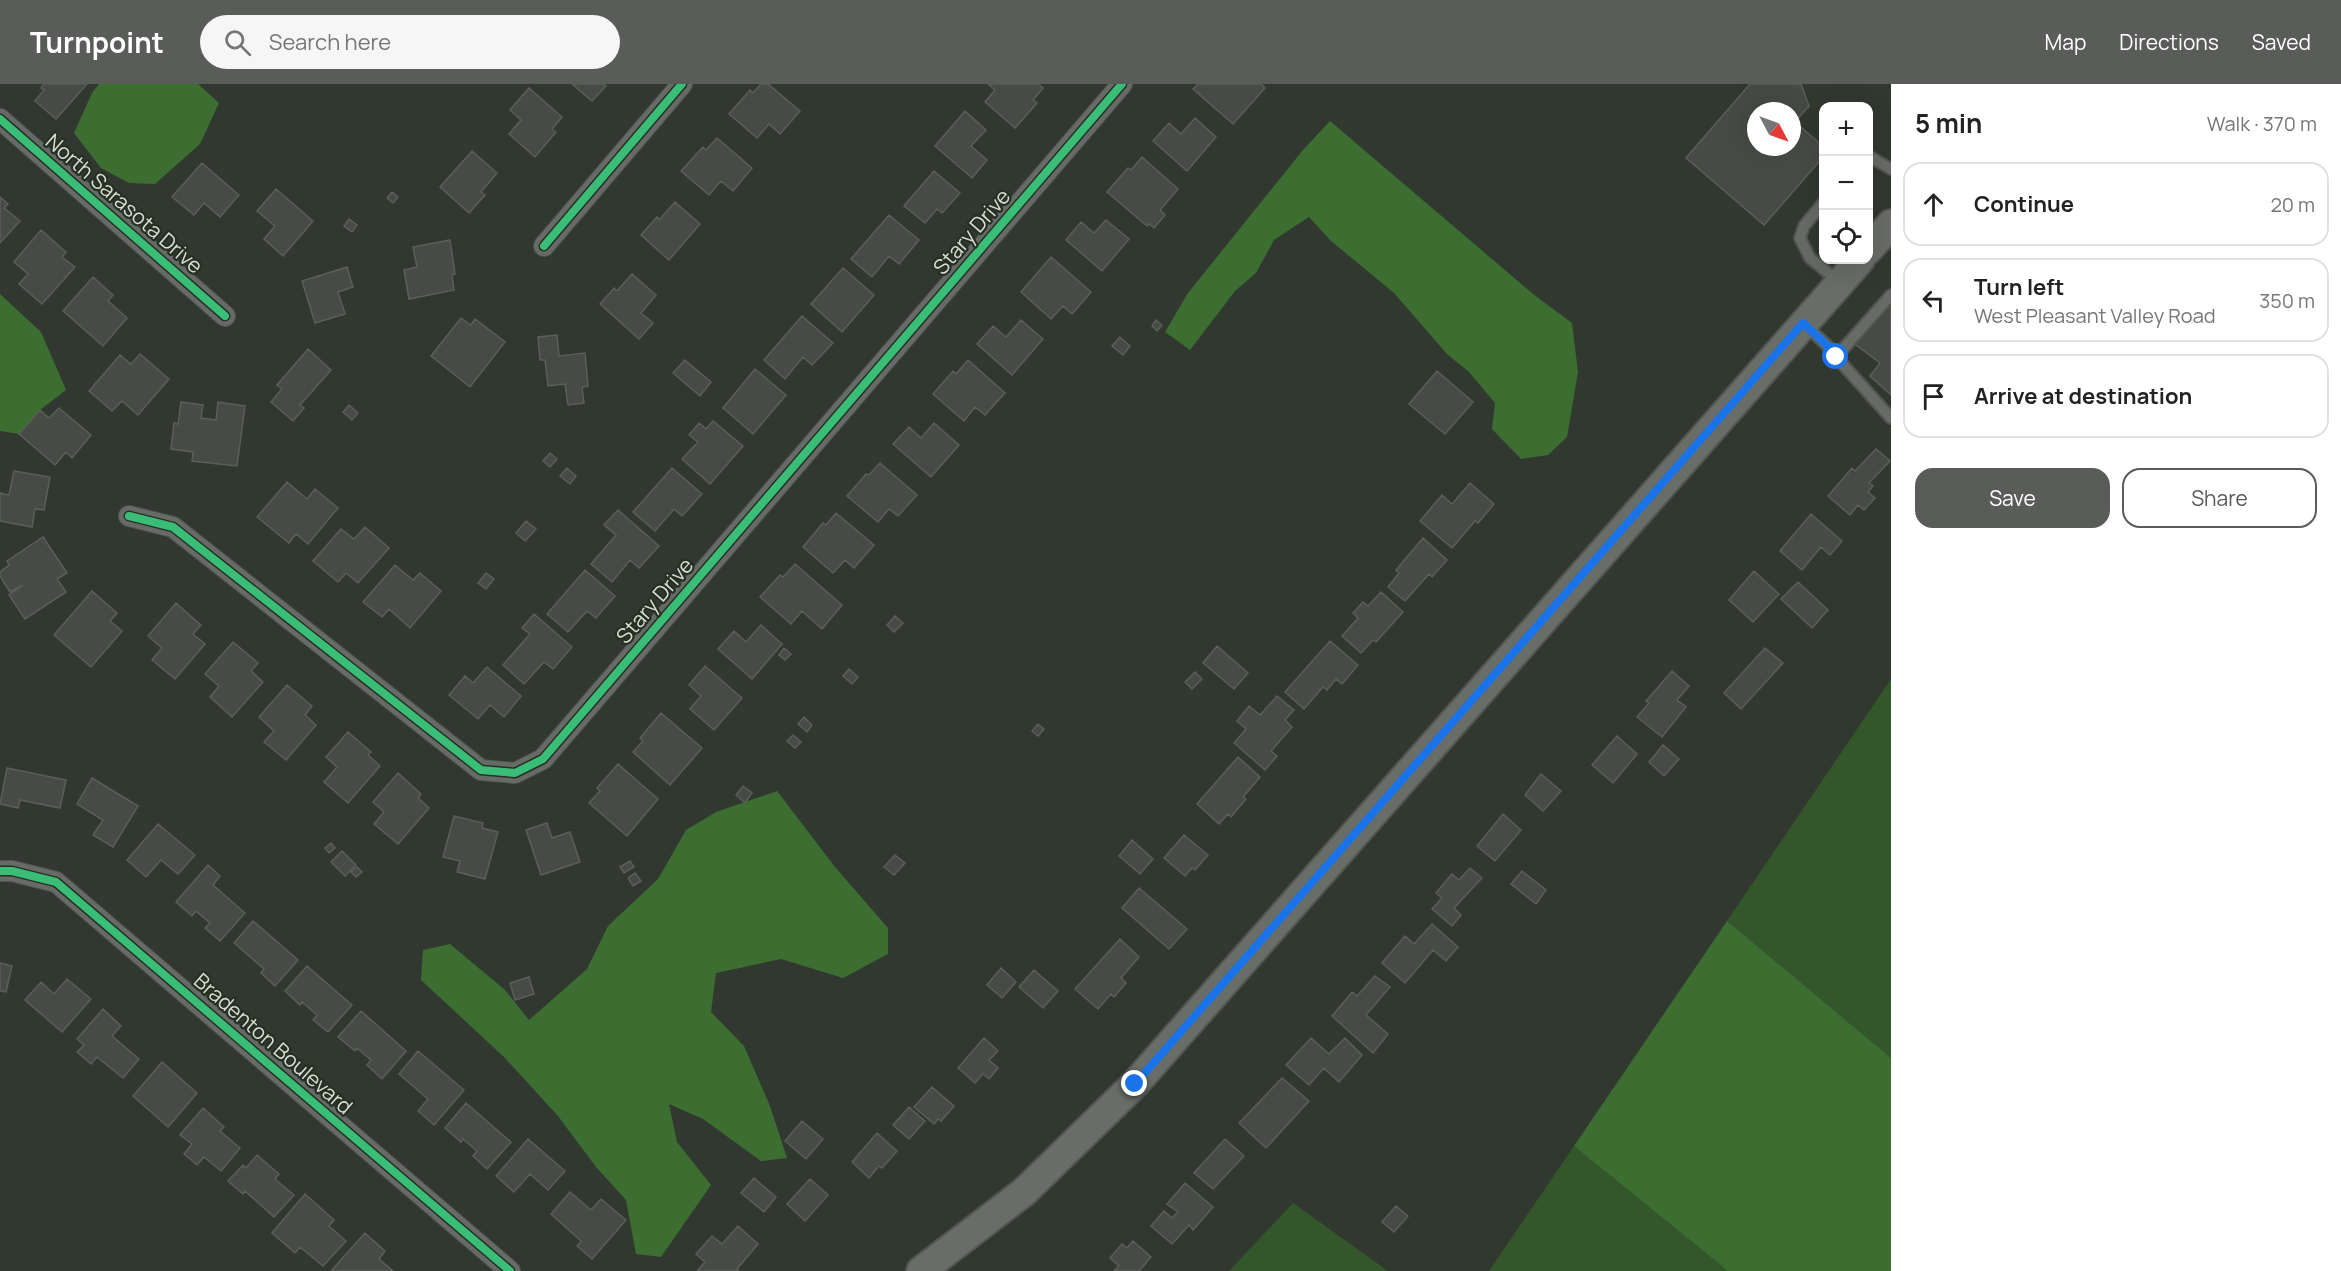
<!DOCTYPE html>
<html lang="en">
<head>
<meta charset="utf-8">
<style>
  body { margin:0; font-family:Manrope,sans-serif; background:#f6f6f6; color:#222 }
  .controls { position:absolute; right:18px; top:18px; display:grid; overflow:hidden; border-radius:12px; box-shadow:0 6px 24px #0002 }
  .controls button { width:54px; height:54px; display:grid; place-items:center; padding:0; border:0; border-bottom:2px solid #e0e0e0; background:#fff; color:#222; font:30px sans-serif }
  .compass { position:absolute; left:1747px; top:18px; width:54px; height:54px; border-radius:50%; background:#fff; box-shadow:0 6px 24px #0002; rotate:131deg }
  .stop { position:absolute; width:18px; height:18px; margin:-14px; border:4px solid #1a73e8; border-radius:50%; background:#fff }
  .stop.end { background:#1a73e8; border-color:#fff; box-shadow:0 2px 6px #0008 }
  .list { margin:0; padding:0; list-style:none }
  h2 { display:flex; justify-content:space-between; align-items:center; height:78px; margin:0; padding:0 24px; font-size:26px }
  h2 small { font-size:20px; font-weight:400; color:#767676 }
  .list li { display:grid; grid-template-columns:39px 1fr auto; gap:18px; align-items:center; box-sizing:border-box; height:84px; margin:0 12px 12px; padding:0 12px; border:2px solid #e0e0e0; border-radius:18px }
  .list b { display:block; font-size:22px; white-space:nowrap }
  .list p { margin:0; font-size:20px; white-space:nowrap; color:#767676 }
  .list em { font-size:20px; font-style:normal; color:#767676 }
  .actions { display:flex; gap:12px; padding:18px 24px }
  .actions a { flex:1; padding:14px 0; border:2px solid #595c58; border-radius:18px; text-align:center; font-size:21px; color:#595c58 }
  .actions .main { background:#595c58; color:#fff }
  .icon { flex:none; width:33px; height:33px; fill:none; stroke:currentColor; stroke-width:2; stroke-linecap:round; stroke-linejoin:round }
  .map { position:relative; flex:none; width:1891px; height:1187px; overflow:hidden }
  header { display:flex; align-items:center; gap:36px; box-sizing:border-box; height:84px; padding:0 30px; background:#595c58; color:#fff }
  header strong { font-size:28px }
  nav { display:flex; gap:33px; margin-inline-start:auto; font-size:21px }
  .search { width:420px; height:54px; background:#f6f6f6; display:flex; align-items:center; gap:15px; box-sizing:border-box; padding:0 21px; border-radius:33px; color:#767676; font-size:22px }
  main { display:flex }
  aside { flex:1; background:#fff }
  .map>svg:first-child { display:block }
</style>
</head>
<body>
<header>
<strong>Turnpoint</strong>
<div class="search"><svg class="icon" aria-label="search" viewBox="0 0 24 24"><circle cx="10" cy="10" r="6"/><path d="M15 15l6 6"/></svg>Search here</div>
<nav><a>Map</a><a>Directions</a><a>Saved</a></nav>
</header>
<main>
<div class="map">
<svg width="1891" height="1187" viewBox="0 0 1891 1187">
  <rect width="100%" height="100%" fill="#313830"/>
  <path fill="#33572a" d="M 1891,595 L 1891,974 L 1727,837 Z
    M 1574,1062 L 1728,1187 L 1489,1187 Z
    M 1293,1119 L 1388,1187 L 1229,1187 Z"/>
  <path fill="#3d6e31" d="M 99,0 L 198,0 L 219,19 L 200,60 L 155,100 L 129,99 L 101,84 L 74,49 L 92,9 Z
    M 1330,37 L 1533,210 L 1572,239 L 1578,288 L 1567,353 L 1548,371 L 1521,375 L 1492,345 L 1495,319 L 1469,288 L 1447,270 L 1394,209 L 1331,157 L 1309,133 L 1274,156 L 1256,189 L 1235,207 L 1190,266 L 1165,248 L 1188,209 L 1303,66 Z
    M 0,210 L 41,248 L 66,306 L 40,326 L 19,350 L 0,347 Z
    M 777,707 L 835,783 L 888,844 L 888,870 L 843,894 L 781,875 L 716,889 L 711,928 L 744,962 L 770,1022 L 787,1074 L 761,1077 L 703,1035 L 669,1020 L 677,1058 L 711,1101 L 661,1173 L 636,1170 L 626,1116 L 596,1083 L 558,1032 L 504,973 L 421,896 L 423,866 L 450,860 L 505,906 L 529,936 L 587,885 L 608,842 L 658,795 L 686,746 L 716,728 Z
    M 1727,837 L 1891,974 L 1891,1187 L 1728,1187 L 1574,1062 Z"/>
  <path fill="#464c45" stroke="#5a5f58" stroke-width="1.5" fill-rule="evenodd" d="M 44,0 L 87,0 L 56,35 L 35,17 L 44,6 L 41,4 Z
    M 572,0 L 603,0 L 606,2 L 592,17 Z
    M 761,0 L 768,0 L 800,27 L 780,50 L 769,40 L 757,54 L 729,30 L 750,6 L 753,9 Z
    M 988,0 L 1038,0 L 1043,4 L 1033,16 L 1037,19 L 1015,44 L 985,18 L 995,6 Z
    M 1198,0 L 1261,0 L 1265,4 L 1233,40 L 1193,5 Z
    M 1750,0 L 1801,0 L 1809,22 L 1795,38 L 1824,63 L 1824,72 L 1764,141 L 1686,74 ZM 1756,27 L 1792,27 L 1792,63 L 1756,63 Z
    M 529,4 L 562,33 L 552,45 L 556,48 L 535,73 L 509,50 L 521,36 L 510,26 Z
    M 965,27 L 986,46 L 971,62 L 987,76 L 972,94 L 935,62 Z
    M 1195,34 L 1216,53 L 1187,87 L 1153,57 L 1169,39 L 1181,50 Z
    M 717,54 L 752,84 L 733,107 L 721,97 L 709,111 L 681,87 L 703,63 L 706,66 Z
    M 472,67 L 497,89 L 481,108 L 485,111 L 469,129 L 440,103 Z
    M 1142,73 L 1178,105 L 1160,126 L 1165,131 L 1154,144 L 1149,140 L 1147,142 L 1107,108 L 1128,84 L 1131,86 Z
    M 202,79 L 239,111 L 220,133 L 204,119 L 194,131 L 172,113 Z
    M 934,87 L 960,109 L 942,129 L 937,125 L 925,139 L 904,122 Z
    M 276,105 L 313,137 L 283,172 L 264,155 L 275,142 L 257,127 Z
    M 392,108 L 398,113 L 393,119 L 387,114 Z
    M 0,113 L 8,120 L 4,124 L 20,137 L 0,159 Z
    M 675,118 L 700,140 L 669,176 L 641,151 L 657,133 L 659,136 Z
    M 889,131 L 919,156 L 899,180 L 889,172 L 872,193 L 851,175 Z
    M 349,135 L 357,141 L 352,148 L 344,142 Z
    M 1106,136 L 1129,155 L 1102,187 L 1066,156 L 1081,138 L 1094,149 Z
    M 41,146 L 66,168 L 62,173 L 75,183 L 42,220 L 19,200 L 28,190 L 14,178 Z
    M 450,156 L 455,190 L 452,191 L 454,206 L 409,215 L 404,186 L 417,183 L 413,163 Z
    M 1051,173 L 1091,208 L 1072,230 L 1063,222 L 1051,235 L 1021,208 Z
    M 347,183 L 353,203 L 338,208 L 345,230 L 315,239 L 302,197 Z
    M 843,184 L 874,211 L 842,248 L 811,220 Z
    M 632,190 L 656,211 L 641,229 L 653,239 L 639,255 L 600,220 L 614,204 L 617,207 Z
    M 93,193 L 113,211 L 108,217 L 127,234 L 103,262 L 63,227 Z
    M 1891,210 L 1891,311 L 1870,292 L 1880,279 L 1848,255 Z
    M 802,232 L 833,259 L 812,281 L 803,273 L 785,295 L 764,276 Z
    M 461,234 L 471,241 L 475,235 L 505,258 L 470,303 L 431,272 Z
    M 1021,236 L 1043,255 L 1012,291 L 977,260 L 993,242 L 1006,253 Z
    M 1156,236 L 1162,241 L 1157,247 L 1152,242 Z
    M 557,251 L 559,272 L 585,269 L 588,302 L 582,303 L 584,319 L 568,321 L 565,300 L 548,302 L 545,276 L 540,276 L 538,253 Z
    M 1120,253 L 1130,262 L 1123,271 L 1112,262 Z
    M 308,265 L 331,286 L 300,321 L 304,324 L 293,337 L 271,318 L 282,305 L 277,301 Z
    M 140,270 L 169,295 L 138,331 L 122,317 L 112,327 L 89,307 L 120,271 L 131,280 Z
    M 685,276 L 711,298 L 700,312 L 673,289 Z
    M 968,276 L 1005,309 L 985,331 L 975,323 L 964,337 L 933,310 L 953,287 L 956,290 Z
    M 755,285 L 786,311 L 753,350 L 723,324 Z
    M 1437,287 L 1473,318 L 1445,350 L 1409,320 Z
    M 181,318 L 203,321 L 201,334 L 216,336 L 218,318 L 245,322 L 237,382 L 192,377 L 193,368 L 171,365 L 174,339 L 178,340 Z
    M 349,321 L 358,329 L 352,336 L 343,328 Z
    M 59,324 L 91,351 L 72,374 L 66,368 L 55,381 L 19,350 L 40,326 L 49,334 Z
    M 713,337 L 743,362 L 710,400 L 682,375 L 698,358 L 689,351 L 699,339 L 706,345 Z
    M 934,339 L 959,361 L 931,393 L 893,360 L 909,343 L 921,354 Z
    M 1876,365 L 1890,377 L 1869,399 L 1873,402 L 1868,408 L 1875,414 L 1864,426 L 1858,421 L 1850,431 L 1828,412 L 1852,384 L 1855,387 Z
    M 550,369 L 557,375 L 550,383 L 543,377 Z
    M 880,379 L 917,411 L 898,432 L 889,425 L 878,438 L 847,412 L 866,390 L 869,391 Z
    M 567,384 L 576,392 L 570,400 L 560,392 Z
    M 672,384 L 702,410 L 682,432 L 674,425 L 655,447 L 633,428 Z
    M 14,387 L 50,393 L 44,426 L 35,425 L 32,443 L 0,437 L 0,409 L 9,411 Z
    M 287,398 L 307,415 L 315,405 L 338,424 L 308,460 L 296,450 L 289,459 L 257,433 Z
    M 1470,399 L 1494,420 L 1478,439 L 1475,437 L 1452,464 L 1420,437 L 1442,411 L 1452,420 Z
    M 618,426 L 659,462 L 639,484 L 630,476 L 612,498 L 591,480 L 616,451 L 604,441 Z
    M 836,429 L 874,461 L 854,484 L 845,476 L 833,489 L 803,463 L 823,439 L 826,441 Z
    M 1811,430 L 1842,457 L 1830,471 L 1821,463 L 1802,486 L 1780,467 Z
    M 526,437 L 536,445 L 525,457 L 516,449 Z
    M 365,443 L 389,464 L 358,499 L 346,489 L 338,498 L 313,477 L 341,445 L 354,455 Z
    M 43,453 L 67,489 L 57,495 L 66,508 L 25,535 L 9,511 L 23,501 L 10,508 L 0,492 L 0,488 L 9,481 L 7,477 Z
    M 1423,454 L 1447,476 L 1432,493 L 1429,490 L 1405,517 L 1388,503 L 1399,489 L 1396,486 Z
    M 795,480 L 842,521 L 822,545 L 802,527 L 791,540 L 760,513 L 780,491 L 783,493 Z
    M 395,481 L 413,496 L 420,489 L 441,507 L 410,544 L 389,525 L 382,533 L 363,518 Z
    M 585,486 L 615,512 L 596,534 L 587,527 L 568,548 L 547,530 Z
    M 1754,487 L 1779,510 L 1753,538 L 1729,516 Z
    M 486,489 L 494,495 L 486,505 L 478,499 Z
    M 1798,498 L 1828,526 L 1812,544 L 1781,515 Z
    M 92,507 L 117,529 L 110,537 L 122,547 L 91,583 L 54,551 Z
    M 1381,508 L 1403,528 L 1376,558 L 1373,556 L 1361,569 L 1342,552 L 1358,534 L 1353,529 L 1363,518 L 1368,522 Z
    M 176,519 L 201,541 L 193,550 L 205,560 L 175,595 L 152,576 L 162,564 L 148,552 Z
    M 534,530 L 572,563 L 553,585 L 544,578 L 524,600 L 503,581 L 530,550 L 522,544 Z
    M 895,532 L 903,539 L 894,548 L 887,541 Z
    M 761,541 L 782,560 L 752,595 L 718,565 L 734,547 L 746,558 Z
    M 1330,557 L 1358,581 L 1342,600 L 1336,595 L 1327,606 L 1323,603 L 1304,625 L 1285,608 Z
    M 233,558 L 258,579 L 251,587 L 263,598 L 232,633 L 210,613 L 219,602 L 205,590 Z
    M 1217,562 L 1248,589 L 1234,605 L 1203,579 Z
    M 784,564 L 791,570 L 785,576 L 779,571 Z
    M 1765,564 L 1783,579 L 1741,625 L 1724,609 Z
    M 705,582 L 742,614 L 714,646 L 690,625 L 701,612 L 689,601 Z
    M 487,583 L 521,612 L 504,633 L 490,621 L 478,635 L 449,611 L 465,592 L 473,599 Z
    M 849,585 L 858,593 L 852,600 L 843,592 Z
    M 1672,587 L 1689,602 L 1677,616 L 1686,623 L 1662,653 L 1637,633 L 1649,619 L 1646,617 Z
    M 1195,588 L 1202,595 L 1192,605 L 1185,598 Z
    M 287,601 L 312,622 L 305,631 L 316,641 L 286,676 L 264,658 L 274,647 L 259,633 Z
    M 1277,612 L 1294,626 L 1285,636 L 1292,643 L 1271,667 L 1277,672 L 1265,686 L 1234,659 L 1246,645 L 1237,637 L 1249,622 L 1260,631 Z
    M 661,629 L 702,664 L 670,701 L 633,668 L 643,657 L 640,654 Z
    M 804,633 L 812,641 L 807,648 L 798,640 Z
    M 1038,640 L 1044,645 L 1038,652 L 1032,647 Z
    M 348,648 L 371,668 L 368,671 L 380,682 L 348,719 L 324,698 L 337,683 L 326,673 Z
    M 793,651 L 801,658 L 795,664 L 787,657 Z
    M 1617,652 L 1637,670 L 1613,699 L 1592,681 Z
    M 1663,661 L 1679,675 L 1664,692 L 1649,678 Z
    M 1238,673 L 1260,693 L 1243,713 L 1246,715 L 1231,733 L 1228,730 L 1219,740 L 1197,720 Z
    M 618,680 L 658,715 L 627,752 L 589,719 L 600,707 L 597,704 Z
    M 7,684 L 66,696 L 60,724 L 20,716 L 18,724 L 0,720 Z
    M 398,689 L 421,710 L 418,714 L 429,724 L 398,760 L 374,740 L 384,728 L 373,718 Z
    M 1541,690 L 1561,707 L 1543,727 L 1525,711 Z
    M 92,694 L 138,722 L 113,763 L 93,751 L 103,736 L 77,720 Z
    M 743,702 L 752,709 L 745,719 L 736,711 Z
    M 1503,730 L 1521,746 L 1495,777 L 1477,762 Z
    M 454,732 L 483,739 L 482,744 L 498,748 L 485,795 L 457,788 L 460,777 L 443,773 Z
    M 547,739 L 552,754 L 570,748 L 580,778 L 541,791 L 526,746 Z
    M 158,740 L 195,771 L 178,790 L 161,776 L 146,793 L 127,776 Z
    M 1184,751 L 1208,771 L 1195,786 L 1192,784 L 1185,792 L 1164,774 Z
    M 1132,756 L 1153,775 L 1140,790 L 1119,772 Z
    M 331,759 L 335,764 L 329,769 L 325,764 Z
    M 342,767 L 356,781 L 345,792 L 331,778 Z
    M 895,771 L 905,779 L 894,791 L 884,783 Z
    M 630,777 L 634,783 L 624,789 L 620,783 Z
    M 208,781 L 220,792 L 213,801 L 245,829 L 220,857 L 205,844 L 210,839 L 196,827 L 192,832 L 176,818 Z
    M 357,783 L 362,788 L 356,793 L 351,788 Z
    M 1470,784 L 1482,794 L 1454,824 L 1461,831 L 1452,842 L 1432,825 L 1442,814 L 1436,809 L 1452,790 L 1459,796 Z
    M 1522,787 L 1546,806 L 1536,820 L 1511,800 Z
    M 635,789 L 641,797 L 633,802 L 628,794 Z
    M 1139,804 L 1187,845 L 1169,865 L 1122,824 Z
    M 253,837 L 298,876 L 275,902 L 261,889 L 264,885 L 234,859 Z
    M 1432,840 L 1458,863 L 1446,877 L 1433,866 L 1405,899 L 1382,879 L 1405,852 L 1414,860 Z
    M 1120,855 L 1139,873 L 1121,894 L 1126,899 L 1114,913 L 1111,910 L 1098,925 L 1075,905 Z
    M 0,879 L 12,882 L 6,908 L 0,907 Z
    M 307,882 L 352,921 L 328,948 L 313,936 L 317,931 L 302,918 L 300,921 L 285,907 Z
    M 1001,884 L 1016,898 L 1002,914 L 987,901 Z
    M 1034,886 L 1058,907 L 1043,924 L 1019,903 Z
    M 1375,892 L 1390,903 L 1366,931 L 1388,950 L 1373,969 L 1332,932 L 1352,908 L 1357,912 Z
    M 529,893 L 534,910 L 515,916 L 510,899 Z
    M 67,895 L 91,915 L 62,948 L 25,916 L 41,898 L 54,910 Z
    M 103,925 L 121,942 L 112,952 L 139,975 L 123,994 L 97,973 L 91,980 L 77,968 L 84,961 L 77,955 Z
    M 361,927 L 406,967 L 382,995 L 367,981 L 371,976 L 357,964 L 355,967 L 338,953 Z
    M 984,954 L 998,967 L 989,976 L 998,984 L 989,995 L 983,990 L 975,999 L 958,984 Z
    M 1311,954 L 1329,970 L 1345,954 L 1362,971 L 1339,998 L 1324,984 L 1309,1001 L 1286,981 Z
    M 418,967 L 464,1006 L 434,1041 L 418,1027 L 428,1015 L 399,990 Z
    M 162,978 L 197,1009 L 168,1043 L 133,1012 Z
    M 1282,994 L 1309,1017 L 1266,1064 L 1239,1039 Z
    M 932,1003 L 954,1022 L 941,1037 L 938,1035 L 934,1040 L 914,1023 Z
    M 466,1019 L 511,1058 L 487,1085 L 473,1072 L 477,1067 L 463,1055 L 461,1058 L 445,1044 Z
    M 909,1023 L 925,1037 L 909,1055 L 893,1041 Z
    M 203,1024 L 224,1043 L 220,1047 L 240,1064 L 221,1087 L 204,1073 L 197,1081 L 184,1070 L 192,1060 L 180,1051 Z
    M 802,1037 L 823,1055 L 806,1075 L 785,1057 Z
    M 877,1049 L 897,1067 L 882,1084 L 879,1082 L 869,1094 L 852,1078 Z
    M 528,1055 L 565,1087 L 548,1106 L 530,1090 L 514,1108 L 496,1092 Z
    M 1225,1055 L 1244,1072 L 1213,1105 L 1194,1089 Z
    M 257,1071 L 279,1090 L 275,1095 L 294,1111 L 274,1133 L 245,1107 L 243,1110 L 228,1097 L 243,1081 L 246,1084 Z
    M 754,1094 L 776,1113 L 764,1128 L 741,1109 Z
    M 810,1095 L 828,1111 L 805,1137 L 787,1120 Z
    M 1185,1099 L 1213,1123 L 1193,1146 L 1189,1141 L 1172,1160 L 1151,1142 L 1164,1127 L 1172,1134 L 1178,1128 L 1167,1120 Z
    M 570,1108 L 591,1126 L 601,1115 L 626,1136 L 592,1175 L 577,1162 L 581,1157 L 551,1130 Z
    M 305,1110 L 334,1136 L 329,1142 L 346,1157 L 323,1182 L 300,1163 L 295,1169 L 272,1149 Z
    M 1396,1122 L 1408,1132 L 1394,1148 L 1382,1138 Z
    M 738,1142 L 758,1160 L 737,1185 L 739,1187 L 697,1187 L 705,1178 L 696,1170 L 712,1152 L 722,1160 Z
    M 365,1149 L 385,1167 L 379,1175 L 393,1187 L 331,1187 Z
    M 1133,1157 L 1151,1173 L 1139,1187 L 1114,1187 L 1119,1182 L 1110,1174 L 1122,1160 L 1127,1164 Z"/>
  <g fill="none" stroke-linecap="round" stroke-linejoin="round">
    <g stroke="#50554e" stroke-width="14">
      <path id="service" d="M 1868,75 L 1872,74 L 1891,85
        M 1824,118 L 1804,142 L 1800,154 L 1810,174 L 1839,198
        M 1804,240 L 1831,265 L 1836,273 L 1891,334
        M 1836,273 L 1891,211"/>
    </g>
    <g stroke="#50554e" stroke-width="22">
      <path id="minor" d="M 0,35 L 225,232
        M 544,162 L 682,0
        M 129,432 L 173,443 L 481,686 L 515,689 L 543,675 L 1122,0
        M 0,787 L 12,787 L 56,798 L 510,1187"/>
    </g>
    <g stroke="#50554e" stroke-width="32">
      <path id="secondary" d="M 1868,166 L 1891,140
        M 921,1187 L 1024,1108 L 1135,1000 L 1860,176"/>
    </g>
    <use href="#service" stroke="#676a67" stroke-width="10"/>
    <use href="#minor" stroke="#676a67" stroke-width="20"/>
    <use href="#secondary" stroke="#686d67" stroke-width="28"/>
    <g stroke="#253122" stroke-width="11">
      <path id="cycleway" d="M 0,35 L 225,232
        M 544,162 L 682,0
        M 129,432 L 173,443 L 481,686 L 515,689 L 543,675 L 1122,0
        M 0,787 L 12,787 L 56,798 L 510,1187"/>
    </g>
    <use href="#cycleway" stroke="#3abd76" stroke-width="8"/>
  </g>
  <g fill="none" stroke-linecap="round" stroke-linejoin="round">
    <path stroke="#1a73e8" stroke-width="8" d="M 1135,1000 L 1803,239 L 1831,265 L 1836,273"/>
  </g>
  <g text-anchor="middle" stroke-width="4.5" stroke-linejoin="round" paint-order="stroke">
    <g font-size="21" fill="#d6ddd4" stroke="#253122">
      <text transform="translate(124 120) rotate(41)" y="7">North Sarasota Drive</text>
      <text transform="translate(972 148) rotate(-49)" y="7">Stary Drive</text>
      <text transform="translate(655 517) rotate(-49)" y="7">Stary Drive</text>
      <text transform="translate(273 960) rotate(41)" y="7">Bradenton Boulevard</text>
    </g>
  </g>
</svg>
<div class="controls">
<button>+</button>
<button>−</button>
<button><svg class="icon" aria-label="locate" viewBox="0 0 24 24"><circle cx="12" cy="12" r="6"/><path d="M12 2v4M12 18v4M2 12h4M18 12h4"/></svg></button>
</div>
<svg class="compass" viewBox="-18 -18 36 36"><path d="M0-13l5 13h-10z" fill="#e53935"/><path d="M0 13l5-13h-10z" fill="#767676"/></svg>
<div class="stop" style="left:1836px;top:273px"></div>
<div class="stop end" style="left:1135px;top:1000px"></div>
</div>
<aside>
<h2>5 min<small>Walk · 370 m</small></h2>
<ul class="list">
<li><svg class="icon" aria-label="ahead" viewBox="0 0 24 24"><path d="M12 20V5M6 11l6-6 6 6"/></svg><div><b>Continue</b></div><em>20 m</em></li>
<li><svg class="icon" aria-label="left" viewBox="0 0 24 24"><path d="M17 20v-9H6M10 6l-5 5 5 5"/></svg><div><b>Turn left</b><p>West Pleasant Valley Road</p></div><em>350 m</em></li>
<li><svg class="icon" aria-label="arrive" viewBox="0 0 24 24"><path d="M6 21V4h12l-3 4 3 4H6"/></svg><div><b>Arrive at destination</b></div></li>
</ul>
<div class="actions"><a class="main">Save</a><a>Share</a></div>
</aside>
</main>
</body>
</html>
